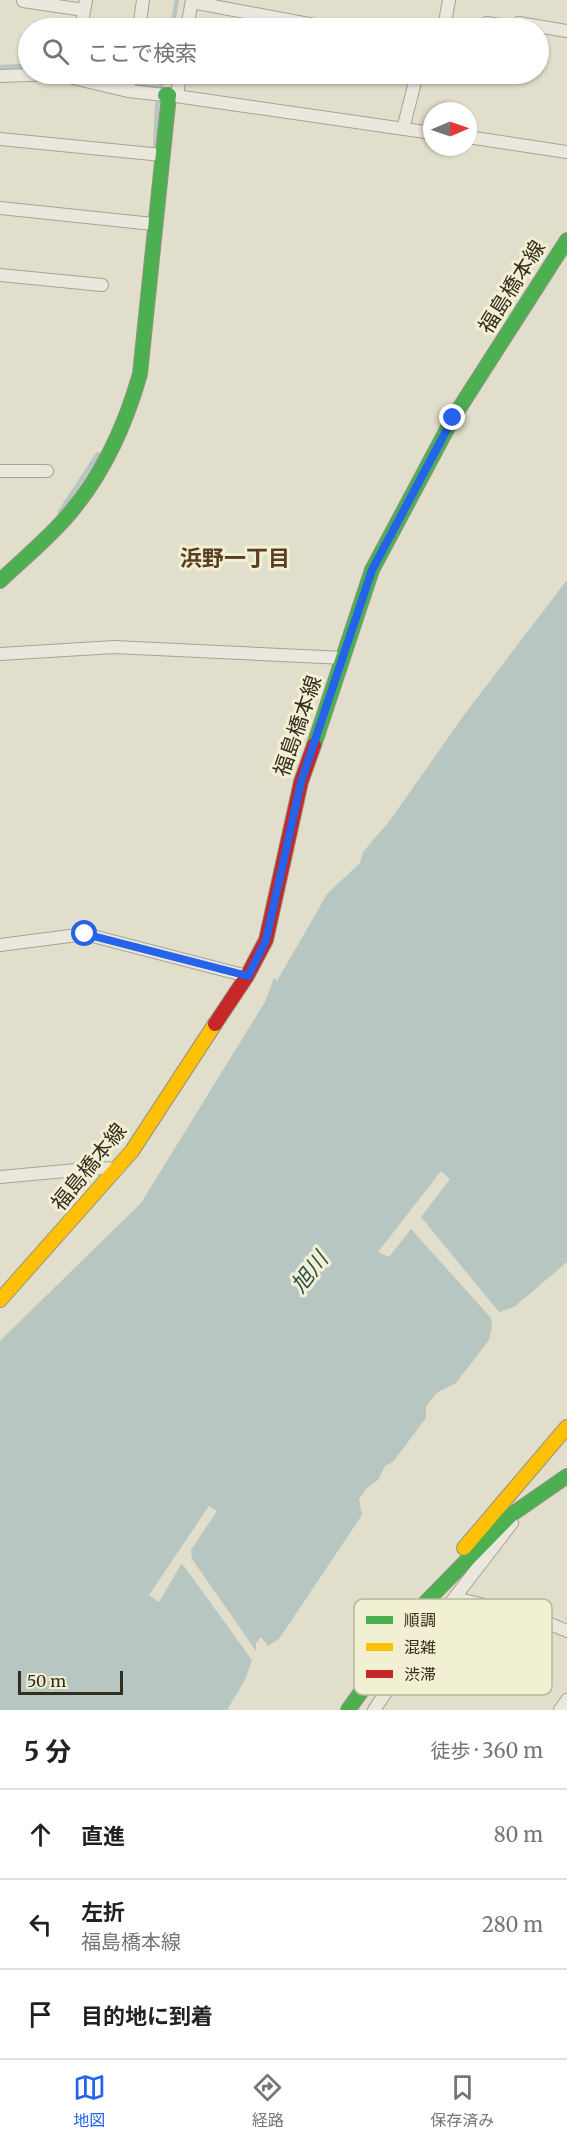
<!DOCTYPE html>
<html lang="ja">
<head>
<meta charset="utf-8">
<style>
  body { margin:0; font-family:Merriweather,"Noto Sans JP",serif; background:#f2f2f2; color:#202124 }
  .compass { position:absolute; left:423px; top:102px; width:54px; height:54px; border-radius:50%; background:#fff; box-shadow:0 2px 4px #0004; rotate:88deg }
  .scale { position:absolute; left:18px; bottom:15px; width:105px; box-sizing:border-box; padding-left:6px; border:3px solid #332e1e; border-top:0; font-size:16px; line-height:21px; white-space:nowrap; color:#332e1e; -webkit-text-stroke:4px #f1f0d2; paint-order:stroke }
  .stop { position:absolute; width:18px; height:18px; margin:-14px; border:4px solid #2563eb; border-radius:50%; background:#fff }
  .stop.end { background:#2563eb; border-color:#fff; box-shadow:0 2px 6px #0008 }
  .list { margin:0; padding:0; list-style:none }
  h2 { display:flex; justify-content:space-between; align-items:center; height:78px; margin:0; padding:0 24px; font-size:26px }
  h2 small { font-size:20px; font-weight:400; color:#757577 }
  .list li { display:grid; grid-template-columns:39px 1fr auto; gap:18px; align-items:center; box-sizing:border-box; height:90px; padding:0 24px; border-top:2px solid #e0e0e0 }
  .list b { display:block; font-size:22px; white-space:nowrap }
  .list p { margin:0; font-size:20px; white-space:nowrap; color:#757577 }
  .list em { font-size:20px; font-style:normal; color:#757577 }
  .icon { flex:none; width:33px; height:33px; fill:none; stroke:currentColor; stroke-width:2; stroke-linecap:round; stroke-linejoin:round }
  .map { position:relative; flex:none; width:567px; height:1710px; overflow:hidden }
  .search { position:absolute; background:#fff; box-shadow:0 2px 4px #0004; left:18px; right:18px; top:18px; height:66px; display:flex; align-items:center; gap:15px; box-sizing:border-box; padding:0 21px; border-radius:33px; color:#757577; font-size:22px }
  .sheet { height:348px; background:#fff }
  nav { display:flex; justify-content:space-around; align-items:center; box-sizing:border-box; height:84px; border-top:2px solid #e0e0e0; background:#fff; font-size:16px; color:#757577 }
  nav a { display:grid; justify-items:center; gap:3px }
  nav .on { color:#2563eb }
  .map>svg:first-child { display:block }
</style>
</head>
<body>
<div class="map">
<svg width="567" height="1710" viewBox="0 0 567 1710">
  <rect width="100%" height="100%" fill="#e1dfcb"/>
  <path fill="#b7c6c0" d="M 567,580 L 567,1262 L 514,1307 L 499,1312 L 421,1217 L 450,1179 L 441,1171 L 378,1252 L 389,1257 L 411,1229 L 491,1318 L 492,1328 L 489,1340 L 456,1383 L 438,1392 L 426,1406 L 426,1418 L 393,1462 L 385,1466 L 378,1480 L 367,1488 L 359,1499 L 362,1515 L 279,1639 L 268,1646 L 261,1637 L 256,1643 L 256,1651 L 192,1559 L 191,1550 L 217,1511 L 209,1506 L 149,1595 L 159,1602 L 181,1564 L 184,1566 L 252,1660 L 245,1680 L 227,1710 L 0,1710 L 0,1341 L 141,1203 L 265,1002 L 274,978 L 277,981 L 327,894 L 360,863 L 363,852 L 391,819 L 464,715 Z"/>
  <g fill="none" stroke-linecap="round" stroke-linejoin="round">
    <path stroke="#b7c6c0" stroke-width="4.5" d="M 172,28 L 177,0
      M 0,67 L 28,66
      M 87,74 L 104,80
      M 139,86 L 160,88
      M 155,154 L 157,107 L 163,74
      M 60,512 L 98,454"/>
    <g stroke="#a6a395" stroke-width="14">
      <path id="street" d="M 23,1 L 84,10
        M 192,2 L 330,28
        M 81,28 L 86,0
        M 139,28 L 143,0
        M 187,28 L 192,0
        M 444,28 L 449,0
        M 486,28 L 487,23 L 517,28
        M 518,28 L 519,23 L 567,31
        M 0,76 L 56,74 L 128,91 L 165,95
        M 128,91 L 131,74
        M 169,95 L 432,133
        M 177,96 L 180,74
        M 403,129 L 417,74
        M 468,137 L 567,152
        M 0,139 L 162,155
        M 0,208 L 153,224
        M 0,275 L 102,285
        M 0,471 L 47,471
        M 0,654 L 114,647 L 344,658
        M 0,945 L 85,934 L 247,976
        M 0,1177 L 98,1168 L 118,1169
        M 455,1598 L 534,1617 L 567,1631
        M 374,1710 L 415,1649 L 512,1523
        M 560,1710 L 567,1700"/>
    </g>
    <g stroke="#959385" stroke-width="16">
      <path id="fast" d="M 0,581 C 23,559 49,538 70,513 C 103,474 126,423 140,374 L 169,95 L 165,95
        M 314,745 L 372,570 L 453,418 L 567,240
        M 348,1710 L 425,1603 L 511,1515 L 567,1476"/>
    </g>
    <g stroke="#959385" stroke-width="16">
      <path id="slow" d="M 0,1300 L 132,1151 L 215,1024
        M 464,1548 L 567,1427"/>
    </g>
    <g stroke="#959385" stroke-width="16">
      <path id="jam" d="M 215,1024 L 247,976 L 266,940 L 301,782 L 314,745"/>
    </g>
    <use href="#street" stroke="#eae8dd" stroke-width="12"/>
    <use href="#fast" stroke="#4caf50" stroke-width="14"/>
    <use href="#slow" stroke="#ffc107" stroke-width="14"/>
    <use href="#jam" stroke="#c62828" stroke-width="14"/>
  </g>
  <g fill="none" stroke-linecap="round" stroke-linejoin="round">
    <path stroke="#2563eb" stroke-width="8" d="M 85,934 L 248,976 L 266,940 L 301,782 L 372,570 L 453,418"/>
  </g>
  <g text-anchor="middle" stroke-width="6" stroke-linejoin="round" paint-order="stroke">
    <g font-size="21" fill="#332e1e" stroke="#f1f0d2">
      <text transform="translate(512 287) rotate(-58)" y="7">福島橋本線</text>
      <text transform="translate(298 726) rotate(-71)" y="7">福島橋本線</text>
      <text transform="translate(89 1167) rotate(-51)" y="7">福島橋本線</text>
    </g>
    <g font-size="22" font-weight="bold" fill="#5b3d22" stroke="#f1f0d2">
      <text x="235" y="566">浜野一丁目</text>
    </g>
    <g font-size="22" font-style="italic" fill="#2f4b51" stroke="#f1f0d2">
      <text transform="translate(309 1272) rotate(-52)" y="8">旭川</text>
    </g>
  </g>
  <rect x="354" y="1599" width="198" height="96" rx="9" fill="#f1f0d2" stroke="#b8b69c" stroke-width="1.5"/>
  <rect x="366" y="1616" width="27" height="8" fill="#4caf50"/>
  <rect x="366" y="1643" width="27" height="8" fill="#ffc107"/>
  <rect x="366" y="1670" width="27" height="8" fill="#c62828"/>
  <g font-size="16" fill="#332e1e">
    <text x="404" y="1626">順調</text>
    <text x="404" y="1653">混雑</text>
    <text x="404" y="1680">渋滞</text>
  </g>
</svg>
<svg class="compass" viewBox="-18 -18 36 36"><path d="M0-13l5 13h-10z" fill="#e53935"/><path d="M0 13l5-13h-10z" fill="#757577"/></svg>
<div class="scale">50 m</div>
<div class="stop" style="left:85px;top:934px"></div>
<div class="stop end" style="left:453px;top:418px"></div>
<div class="search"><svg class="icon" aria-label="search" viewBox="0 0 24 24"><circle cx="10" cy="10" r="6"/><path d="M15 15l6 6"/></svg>ここで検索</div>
</div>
<section class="sheet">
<h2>5 分<small>徒歩 · 360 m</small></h2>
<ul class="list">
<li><svg class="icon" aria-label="ahead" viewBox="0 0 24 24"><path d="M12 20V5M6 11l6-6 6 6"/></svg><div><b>直進</b></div><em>80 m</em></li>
<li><svg class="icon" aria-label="left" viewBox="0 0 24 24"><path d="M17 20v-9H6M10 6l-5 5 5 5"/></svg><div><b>左折</b><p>福島橋本線</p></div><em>280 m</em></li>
<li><svg class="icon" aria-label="arrive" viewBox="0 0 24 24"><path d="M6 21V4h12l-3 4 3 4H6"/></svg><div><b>目的地に到着</b></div></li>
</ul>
</section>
<nav>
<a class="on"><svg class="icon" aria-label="map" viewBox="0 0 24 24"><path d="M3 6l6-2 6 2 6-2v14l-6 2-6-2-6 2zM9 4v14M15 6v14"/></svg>地図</a>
<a><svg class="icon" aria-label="directions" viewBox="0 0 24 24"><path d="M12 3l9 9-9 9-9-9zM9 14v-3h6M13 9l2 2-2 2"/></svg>経路</a>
<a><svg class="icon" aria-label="saved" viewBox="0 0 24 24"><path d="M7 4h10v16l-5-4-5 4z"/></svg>保存済み</a>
</nav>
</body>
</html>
